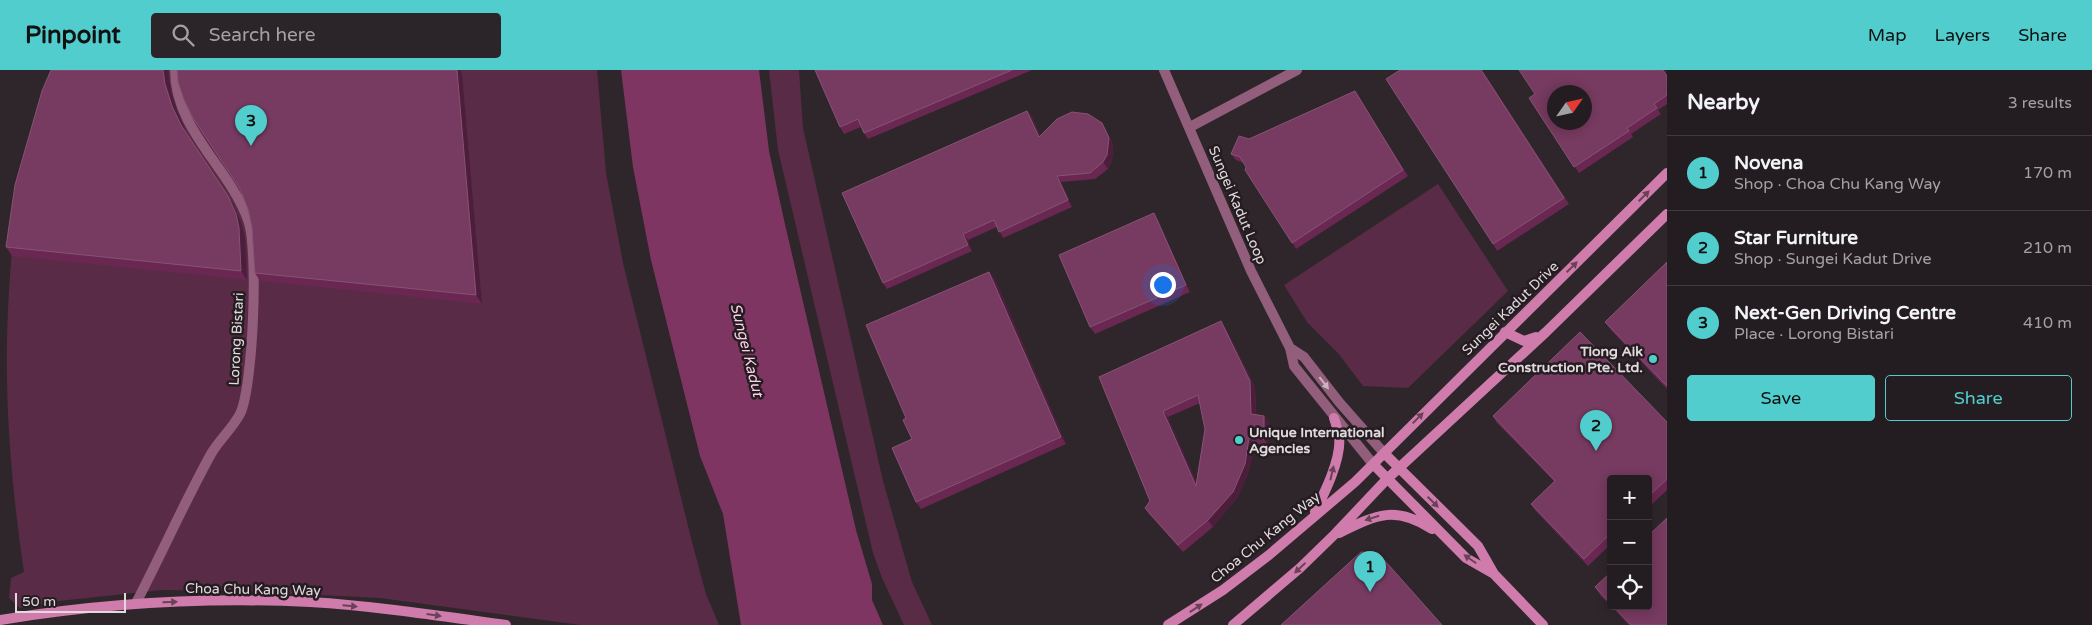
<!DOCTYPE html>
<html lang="en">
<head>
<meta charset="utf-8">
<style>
  body { margin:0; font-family:"Varela Round",sans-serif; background:#2b2529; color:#f1f3f6 }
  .controls { position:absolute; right:15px; bottom:15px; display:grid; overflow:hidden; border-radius:5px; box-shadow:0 2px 12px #0003 }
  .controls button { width:45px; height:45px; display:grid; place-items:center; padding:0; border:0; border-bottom:1px solid #403a3e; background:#231c20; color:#f1f3f6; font:25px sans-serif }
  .compass { position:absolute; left:1547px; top:15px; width:45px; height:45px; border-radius:50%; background:#231c20; box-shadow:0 2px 12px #0003; rotate:56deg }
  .scale { position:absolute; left:15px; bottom:12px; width:111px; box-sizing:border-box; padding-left:5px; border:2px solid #e0dadd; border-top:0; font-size:14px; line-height:18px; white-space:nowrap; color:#e0dadd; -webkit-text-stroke:4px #251c21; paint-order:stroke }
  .you { position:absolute; left:1162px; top:214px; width:18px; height:18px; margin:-12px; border:4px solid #fff; border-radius:50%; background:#1a73e8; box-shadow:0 0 0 8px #1a73e833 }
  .badge { display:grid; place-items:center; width:32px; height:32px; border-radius:50%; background:#52cdcd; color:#111; font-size:16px; font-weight:700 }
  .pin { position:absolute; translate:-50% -41px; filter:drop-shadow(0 1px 2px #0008) }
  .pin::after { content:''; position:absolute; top:26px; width:18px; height:15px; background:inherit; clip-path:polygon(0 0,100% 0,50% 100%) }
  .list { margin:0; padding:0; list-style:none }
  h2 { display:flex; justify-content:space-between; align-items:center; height:65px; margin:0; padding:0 20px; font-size:21px }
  h2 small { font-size:16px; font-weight:400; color:#a3a1a5 }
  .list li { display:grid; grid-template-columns:32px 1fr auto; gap:15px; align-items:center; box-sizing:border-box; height:75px; padding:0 20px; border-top:1px solid #403a3e }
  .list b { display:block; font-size:19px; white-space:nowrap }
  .list p { margin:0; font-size:16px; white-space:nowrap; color:#a3a1a5 }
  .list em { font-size:16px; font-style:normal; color:#a3a1a5 }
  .actions { display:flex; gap:10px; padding:15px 20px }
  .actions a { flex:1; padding:11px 0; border:1px solid #52cdcd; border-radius:5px; text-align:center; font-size:18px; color:#52cdcd }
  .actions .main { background:#52cdcd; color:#111 }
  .icon { flex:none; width:28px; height:28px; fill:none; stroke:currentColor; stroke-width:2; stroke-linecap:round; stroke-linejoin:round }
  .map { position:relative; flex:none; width:1667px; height:555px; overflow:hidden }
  header { display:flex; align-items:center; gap:30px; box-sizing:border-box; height:70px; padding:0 25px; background:#52cdcd; color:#111 }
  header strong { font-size:24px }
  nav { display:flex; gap:28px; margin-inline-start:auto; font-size:18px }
  .search { width:350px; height:45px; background:#2b2529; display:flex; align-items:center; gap:12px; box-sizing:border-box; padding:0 18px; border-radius:5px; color:#a3a1a5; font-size:19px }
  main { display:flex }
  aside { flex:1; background:#231c20 }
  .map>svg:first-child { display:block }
</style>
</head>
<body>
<header>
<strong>Pinpoint</strong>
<div class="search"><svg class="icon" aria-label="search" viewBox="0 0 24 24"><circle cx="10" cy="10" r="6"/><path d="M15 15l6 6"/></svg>Search here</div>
<nav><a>Map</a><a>Layers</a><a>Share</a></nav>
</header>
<main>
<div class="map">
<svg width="1667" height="555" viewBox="0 0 1667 555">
  <rect width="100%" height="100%" fill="#2f262b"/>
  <path fill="#592b46" d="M 60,0 L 597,0 L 606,103 L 623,193 L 692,472 L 706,524 L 719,555 L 581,555 L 380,528 L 239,521 L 162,520 L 59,531 L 20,538 L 9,528 L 11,508 L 24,502 C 10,408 3,316 9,221 C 11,189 13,155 20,123 C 30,82 47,41 60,0 Z
    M 769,0 L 799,0 L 803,58 L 883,411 L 912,512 L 932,555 L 904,555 L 882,508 L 873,483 L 778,80 Z
    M 1438,114 L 1508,221 L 1408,318 L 1363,316 L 1338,283 L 1307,252 L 1284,215 Z"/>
  <path fill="#7f3562" d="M 621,0 L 759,0 L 769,81 L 784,150 L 856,460 L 872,514 L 872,530 L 883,555 L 741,555 L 723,444 L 700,386 L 651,190 L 633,97 Z"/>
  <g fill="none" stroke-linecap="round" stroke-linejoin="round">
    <path stroke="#935e7c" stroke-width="10" d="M 1164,0 L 1251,201 L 1290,278 L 1294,296 L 1373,394
      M 1190,57 L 1297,0
      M 1290,278 L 1304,287 L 1339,332 L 1384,383
      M 136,533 C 162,483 184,433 211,384 C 219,370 232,359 240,344 C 253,318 259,179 248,150 C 229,97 175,60 175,0"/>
    <path stroke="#cf7bab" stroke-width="10" d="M 1505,262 L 1524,271 L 1536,267
      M 1384,383 L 1478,476 L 1494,504 L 1543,555
      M 1373,394 L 1466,488 L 1494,504
      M 1315,442 C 1324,424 1342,388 1339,367 C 1338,361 1336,354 1334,348
      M 1339,463 C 1376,445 1394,435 1432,459
      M 0,550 C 103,533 206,527 310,532 C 376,536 441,546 506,555
      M 1168,555 L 1223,520 L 1269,485 L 1355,412 L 1667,103
      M 1233,555 L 1300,498 L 1335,464 L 1387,409 L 1546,262 L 1667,144"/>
  </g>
  <path fill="#6a2752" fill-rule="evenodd" d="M 815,0 L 1032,0 L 868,69 L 864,63 L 861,57 L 844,64 L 840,57 Z
    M 1482,0 L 1569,134 L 1497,181 L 1493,174 Z
    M 168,1 L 171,22 L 178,44 L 187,63 L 233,134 L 241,152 L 245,167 L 247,210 L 12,186 L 6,177 Z
    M 462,4 L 482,234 L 260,211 L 255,203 L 252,157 L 248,139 L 240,119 Z
    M 1667,6 L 1667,34 L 1658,40 L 1661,44 L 1631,64 L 1633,67 L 1579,103 L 1529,28 Z
    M 1355,21 L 1408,106 L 1296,179 L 1244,93 L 1236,90 L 1231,84 L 1249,69 Z
    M 1027,41 L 1032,47 L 1040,66 L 1102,53 L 1106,60 L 1113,75 L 1112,91 L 1108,99 L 1095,109 L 1061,112 L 1072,137 L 1003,168 L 997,157 L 968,170 L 972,181 L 887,219 L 883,213 Z
    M 1158,150 L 1190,222 L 1095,264 L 1090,257 Z
    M 1667,192 L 1667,319 L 1611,260 L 1605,252 Z
    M 995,209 L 1066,374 L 921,439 L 916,432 L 912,369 L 906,348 Z
    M 1225,257 L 1255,317 L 1256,344 L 1264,346 L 1269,352 L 1268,375 L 1254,374 L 1249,401 L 1237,428 L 1213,457 L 1183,482 L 1149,444 L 1145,438 L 1150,431 L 1099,307 ZM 1200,333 L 1205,359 L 1196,413 L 1168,347 Z
    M 1493,346 L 1667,352 L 1667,420 L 1648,438 L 1648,409 L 1611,409 L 1611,474 L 1588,496 L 1535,440 L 1531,434 L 1554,411 L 1497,353 Z
    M 1611,502 L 1611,536 L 1601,526 L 1595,517 Z
    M 1611,536 L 1648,536 L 1667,555 L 1629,555 Z"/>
  <path fill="#4d1e3c" d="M 163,0 L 168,0 L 171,22 L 178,44 L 187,63 L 233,134 L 241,152 L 245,167 L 247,210 L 241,201 L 181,55 L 172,36 L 165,14 Z
    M 457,0 L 460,0 L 462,4 L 482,234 L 476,225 Z
    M 1027,41 L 1032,47 L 1044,73 L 1039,67 Z
    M 1102,53 L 1106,60 L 1113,75 L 1112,91 L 1108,99 L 1103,92 Z
    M 1057,106 L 1061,112 L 1072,137 L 1068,130 Z
    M 1154,143 L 1158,150 L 1190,222 L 1186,215 Z
    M 963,164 L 968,170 L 972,181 L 968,175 Z
    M 989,202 L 995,209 L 1066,374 L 1061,367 Z
    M 1221,251 L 1225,257 L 1255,317 L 1256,350 L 1251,344 Z
    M 1163,341 L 1168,347 L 1201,422 L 1196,416 Z
    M 1264,346 L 1269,352 L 1268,375 L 1264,369 Z
    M 1249,368 L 1254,374 L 1249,401 L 1237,428 L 1213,457 L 1208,450 Z"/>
  <path fill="#773a60" stroke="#875374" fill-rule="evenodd" d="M 51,0 L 163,0 L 165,14 L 172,36 L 181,55 L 228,126 L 236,144 L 239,158 L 241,201 L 6,177 L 15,115 L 42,21 Z
    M 177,0 L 457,0 L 476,225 L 255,203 L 252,157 L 248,139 L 240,119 L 193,48 L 184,30 L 178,12 Z
    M 815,0 L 1012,0 L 864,63 L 858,49 L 840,57 Z
    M 1400,0 L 1481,0 L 1564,128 L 1493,174 L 1386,9 Z
    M 1519,0 L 1663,0 L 1667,6 L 1667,25 L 1654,34 L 1657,38 L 1627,58 L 1629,61 L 1574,97 L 1529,28 L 1535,24 ZM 1554,22 L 1584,22 L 1584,52 L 1554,52 Z
    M 1355,21 L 1403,100 L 1292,173 L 1245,100 L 1246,97 L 1240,87 L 1231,84 L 1239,66 L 1249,69 Z
    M 1027,41 L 1039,67 L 1057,49 L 1072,42 L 1088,44 L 1102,53 L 1109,68 L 1107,85 L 1103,92 L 1090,103 L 1057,106 L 1068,130 L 999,162 L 994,150 L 963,164 L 968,175 L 883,213 L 842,123 Z
    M 1154,143 L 1186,215 L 1090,257 L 1059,185 Z
    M 1667,192 L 1667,316 L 1605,252 Z
    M 989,202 L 1061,367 L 916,432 L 892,378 L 912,369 L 903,350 L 906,348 L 866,255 Z
    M 1221,251 L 1250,311 L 1251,344 L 1264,346 L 1264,369 L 1249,368 L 1245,394 L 1233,422 L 1208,450 L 1178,475 L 1145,438 L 1150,431 L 1099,307 ZM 1198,325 L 1205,359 L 1196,416 L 1163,341 Z
    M 1580,262 L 1667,352 L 1667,409 L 1648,427 L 1648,409 L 1611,409 L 1611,463 L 1584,489 L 1531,434 L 1555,411 L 1493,346 Z
    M 1667,448 L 1667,555 L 1631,555 L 1613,536 L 1648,536 L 1648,466 Z
    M 1361,482 L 1378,483 L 1442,555 L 1281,555 Z
    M 1611,502 L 1611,534 L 1595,517 Z"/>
  <defs><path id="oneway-solid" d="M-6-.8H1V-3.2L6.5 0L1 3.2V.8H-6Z" transform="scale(1.25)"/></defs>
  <g fill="#694258">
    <use href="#oneway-solid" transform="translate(1644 126) rotate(-45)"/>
    <use href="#oneway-solid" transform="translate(1572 197) rotate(-44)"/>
    <use href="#oneway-solid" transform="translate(1418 348) rotate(-45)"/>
    <use href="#oneway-solid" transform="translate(1332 403) rotate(-77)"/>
    <use href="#oneway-solid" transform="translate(1433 432) rotate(44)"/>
    <use href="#oneway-solid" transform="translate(1372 448) rotate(162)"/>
    <use href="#oneway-solid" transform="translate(1470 489) rotate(-145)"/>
    <use href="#oneway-solid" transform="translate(1300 498) rotate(137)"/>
    <use href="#oneway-solid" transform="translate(170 532) rotate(-1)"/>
    <use href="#oneway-solid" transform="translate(350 536) rotate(5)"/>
    <use href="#oneway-solid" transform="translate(1196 538) rotate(-33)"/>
    <use href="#oneway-solid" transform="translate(434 545) rotate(8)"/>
  </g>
  <use fill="#c9b5c0" href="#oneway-solid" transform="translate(1324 313) rotate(52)"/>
  <g fill="#52cdcd" stroke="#251c21" stroke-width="2">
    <circle cx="1653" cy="289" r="5"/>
    <circle cx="1239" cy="370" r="5"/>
  </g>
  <g text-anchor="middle" stroke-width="5" stroke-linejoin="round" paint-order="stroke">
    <g font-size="14" fill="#e0dadd" stroke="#251c21">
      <text transform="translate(1238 135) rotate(67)" y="5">Sungei Kadut Loop</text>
      <text transform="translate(1510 238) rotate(-44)" y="5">Sungei Kadut Drive</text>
      <text transform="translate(236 269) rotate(-87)" y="5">Lorong Bistari</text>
      <text transform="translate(1265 467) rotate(-39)" y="5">Choa Chu Kang Way</text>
      <text transform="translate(253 519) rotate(1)" y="5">Choa Chu Kang Way</text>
    </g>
    <g font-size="14" font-weight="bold" fill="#e0dadd" stroke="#251c21" text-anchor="end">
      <text x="1643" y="286">Tiong Aik<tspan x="1643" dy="16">Construction Pte. Ltd.</tspan></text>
      <text x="1249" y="367" text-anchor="start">Unique International<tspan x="1249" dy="16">Agencies</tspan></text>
    </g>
    <g font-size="15" font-style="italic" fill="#facee5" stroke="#251c21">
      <text transform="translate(747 280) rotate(76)" y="5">Sungei Kadut</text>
    </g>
  </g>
</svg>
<div class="controls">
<button>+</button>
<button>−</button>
<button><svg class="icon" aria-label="locate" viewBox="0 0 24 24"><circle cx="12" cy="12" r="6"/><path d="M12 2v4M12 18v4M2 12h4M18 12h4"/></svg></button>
</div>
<svg class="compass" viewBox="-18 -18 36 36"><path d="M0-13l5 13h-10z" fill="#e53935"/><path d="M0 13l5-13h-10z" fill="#a3a1a5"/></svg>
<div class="scale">50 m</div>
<div class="you"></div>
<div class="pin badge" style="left:1370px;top:522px">1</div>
<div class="pin badge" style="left:1596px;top:381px">2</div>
<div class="pin badge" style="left:251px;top:76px">3</div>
</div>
<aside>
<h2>Nearby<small>3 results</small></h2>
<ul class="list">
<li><span class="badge">1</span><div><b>Novena</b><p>Shop · Choa Chu Kang Way</p></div><em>170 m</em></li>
<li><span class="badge">2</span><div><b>Star Furniture</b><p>Shop · Sungei Kadut Drive</p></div><em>210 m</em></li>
<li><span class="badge">3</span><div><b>Next-Gen Driving Centre</b><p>Place · Lorong Bistari</p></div><em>410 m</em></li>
</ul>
<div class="actions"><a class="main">Save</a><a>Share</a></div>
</aside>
</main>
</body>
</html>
